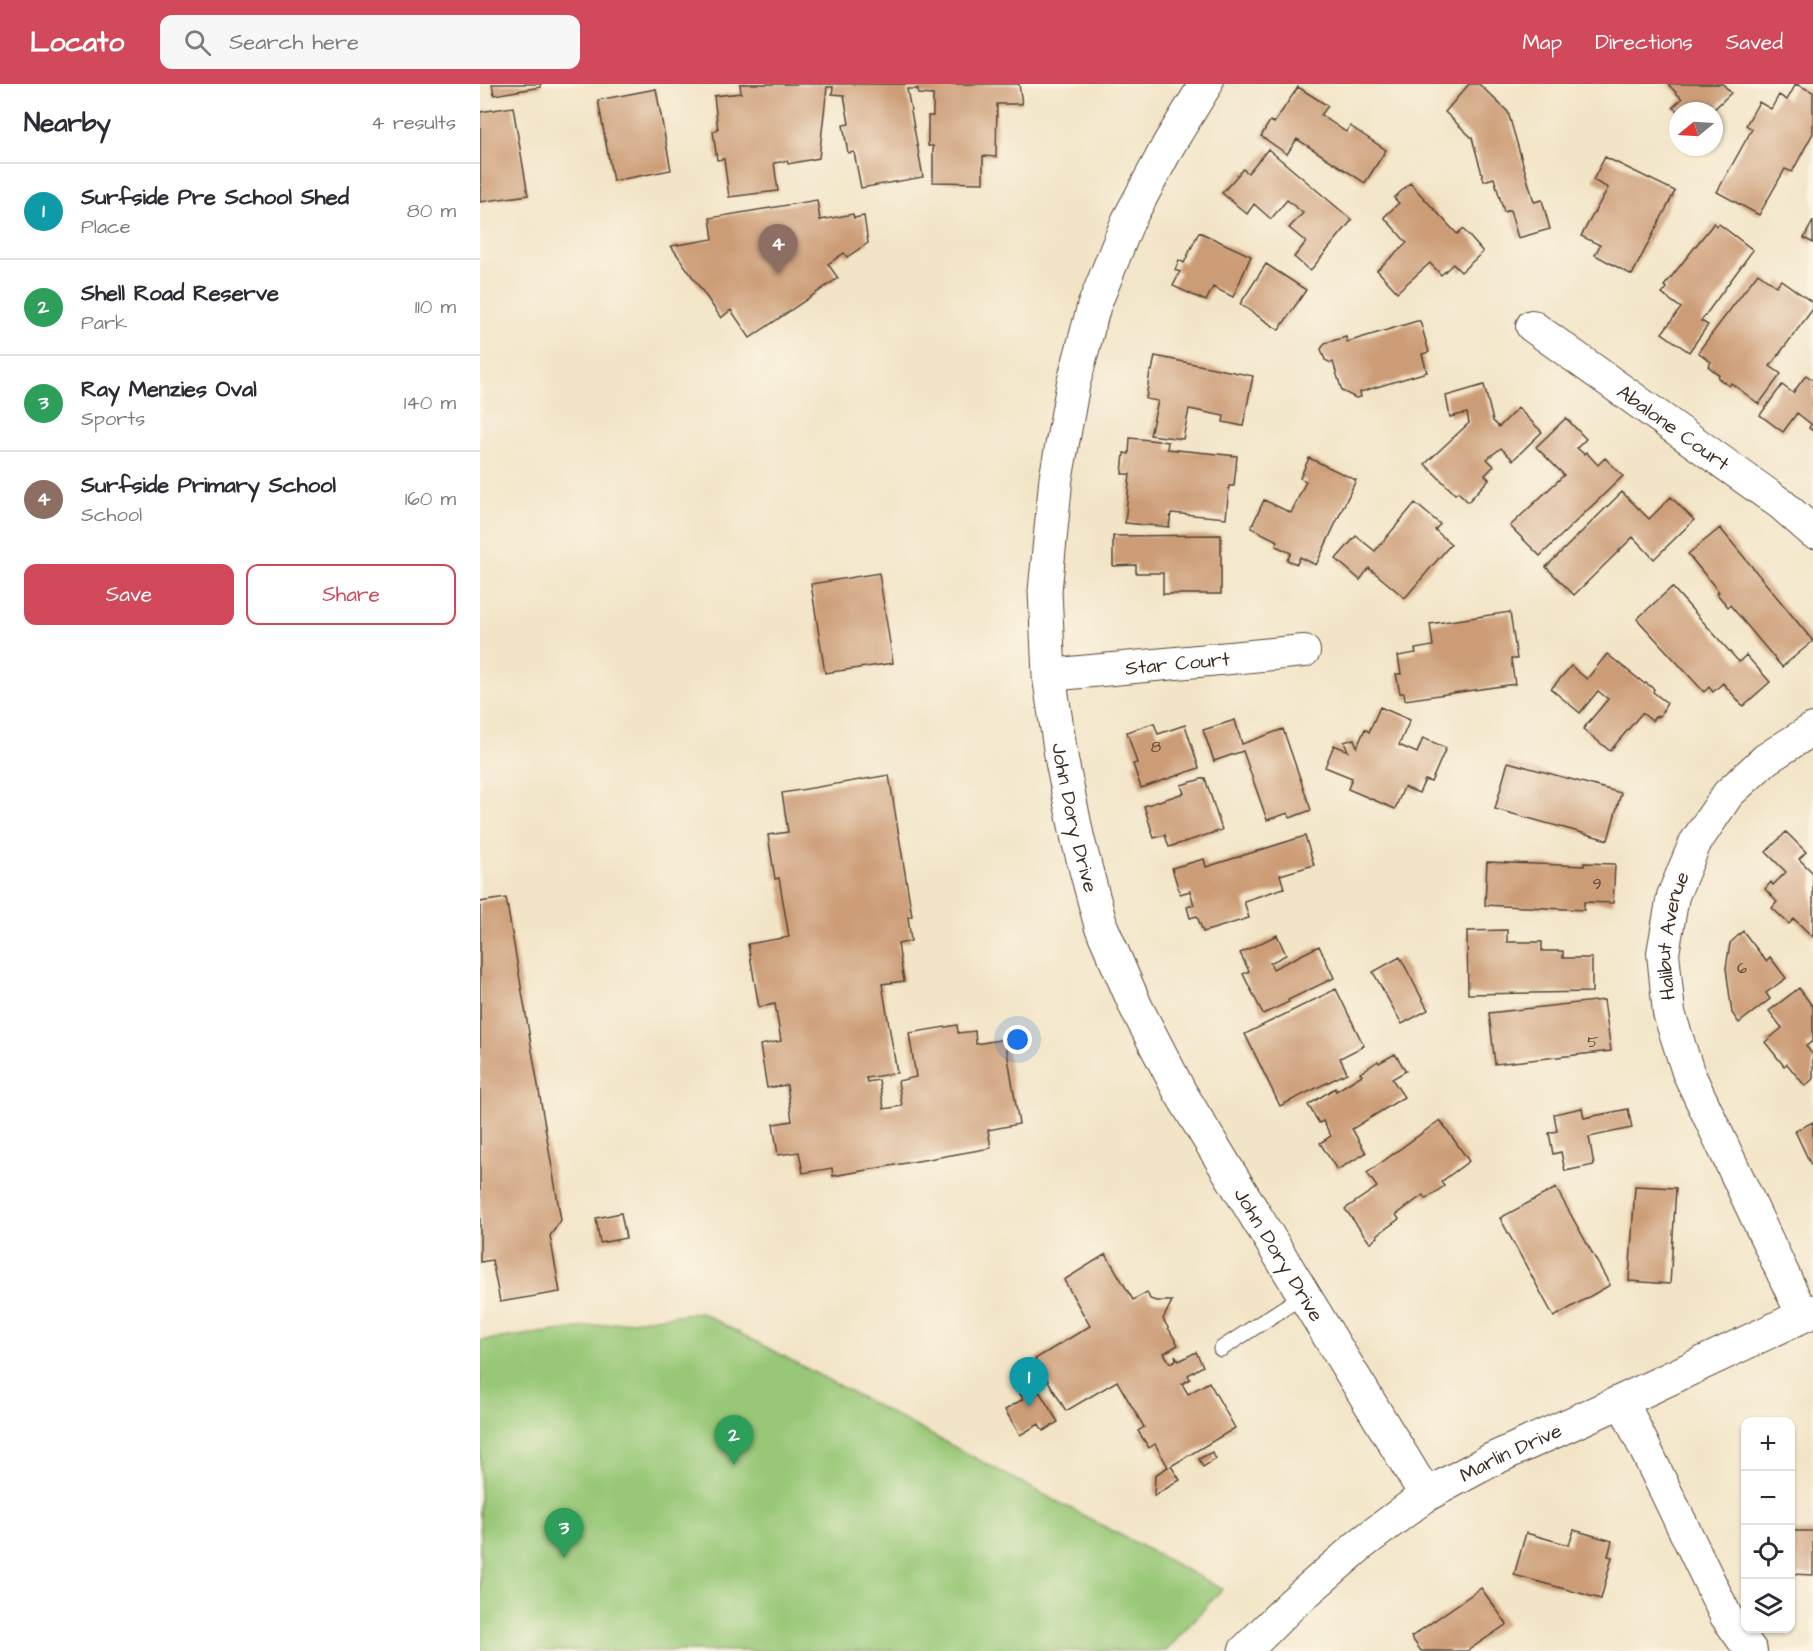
<!DOCTYPE html>
<html lang="en">
<head>
<meta charset="utf-8">
<style>
  body { margin:0; font-family:"Architects Daughter",sans-serif; background:#f7f7f7; color:#2b2b33 }
  .controls { position:absolute; right:18px; bottom:18px; display:grid; overflow:hidden; border-radius:12px; box-shadow:0 2px 4px #0004 }
  .controls button { width:54px; height:54px; display:grid; place-items:center; padding:0; border:0; border-bottom:2px solid #e1e1e2; background:#fff; color:#2b2b33; font:30px sans-serif }
  .compass { position:absolute; left:1189px; top:18px; width:54px; height:54px; border-radius:50%; background:#fff; box-shadow:0 2px 4px #0004; rotate:252deg }
  .you { position:absolute; left:538px; top:956px; width:21px; height:21px; margin:-15px; border:4px solid #fff; border-radius:50%; background:#1a73e8; box-shadow:0 0 0 9px #1a73e833 }
  .badge { display:grid; place-items:center; width:39px; height:39px; border-radius:50%; background:#d1495b; color:#fff; font-size:20px; font-weight:700 }
  .pin { position:absolute; translate:-50% -50px; filter:drop-shadow(0 2px 3px #0008) }
  .pin::after { content:''; position:absolute; top:32px; width:21px; height:18px; background:inherit; clip-path:polygon(0 0,100% 0,50% 100%) }
  .list { margin:0; padding:0; list-style:none }
  h2 { display:flex; justify-content:space-between; align-items:center; height:78px; margin:0; padding:0 24px; font-size:26px }
  h2 small { font-size:20px; font-weight:400; color:#7c7c81 }
  .list li { display:grid; grid-template-columns:39px 1fr auto; gap:18px; align-items:center; box-sizing:border-box; height:96px; padding:0 24px; border-top:2px solid #e1e1e2 }
  .list b { display:block; font-size:22px; white-space:nowrap }
  .list p { margin:0; font-size:20px; white-space:nowrap; color:#7c7c81 }
  .list em { font-size:20px; font-style:normal; color:#7c7c81 }
  .actions { display:flex; gap:12px; padding:18px 24px }
  .actions a { flex:1; padding:14px 0; border:2px solid #d1495b; border-radius:12px; text-align:center; font-size:21px; color:#d1495b }
  .actions .main { background:#d1495b; color:#fff }
  .icon { flex:none; width:33px; height:33px; fill:none; stroke:currentColor; stroke-width:2; stroke-linecap:round; stroke-linejoin:round }
  .map { position:relative; flex:none; width:1333px; height:1567px; overflow:hidden }
  header { display:flex; align-items:center; gap:36px; box-sizing:border-box; height:84px; padding:0 30px; background:#d1495b; color:#fff }
  header strong { font-size:28px }
  nav { display:flex; gap:33px; margin-inline-start:auto; font-size:21px }
  .search { width:420px; height:54px; background:#f7f7f7; display:flex; align-items:center; gap:15px; box-sizing:border-box; padding:0 21px; border-radius:12px; color:#7c7c81; font-size:22px }
  main { display:flex }
  aside { flex:1; background:#fff }
  .map>svg:first-child { display:block }
</style>
</head>
<body>
<header>
<strong>Locato</strong>
<div class="search"><svg class="icon" aria-label="search" viewBox="0 0 24 24"><circle cx="10" cy="10" r="6"/><path d="M15 15l6 6"/></svg>Search here</div>
<nav><a>Map</a><a>Directions</a><a>Saved</a></nav>
</header>
<main>
<aside>
<h2>Nearby<small>4 results</small></h2>
<ul class="list">
<li><span class="badge" style="background:#0f9aa8">1</span><div><b>Surfside Pre School Shed</b><p>Place</p></div><em>80 m</em></li>
<li><span class="badge" style="background:#2e9e5b">2</span><div><b>Shell Road Reserve</b><p>Park</p></div><em>110 m</em></li>
<li><span class="badge" style="background:#2e9e5b">3</span><div><b>Ray Menzies Oval</b><p>Sports</p></div><em>140 m</em></li>
<li><span class="badge" style="background:#8d6e63">4</span><div><b>Surfside Primary School</b><p>School</p></div><em>160 m</em></li>
</ul>
<div class="actions"><a class="main">Save</a><a>Share</a></div>
</aside>
<div class="map">
<svg width="1333" height="1567" viewBox="0 0 1333 1567">
  <rect width="100%" height="100%" fill="#fcf5e5"/>
  <filter id="ink" filterUnits="userSpaceOnUse"><feTurbulence type="fractalNoise" baseFrequency=".0167" numOctaves="2"/><feDisplacementMap in="SourceGraphic" scale="12" xChannelSelector="R" yChannelSelector="G"/><feConvolveMatrix kernelMatrix="1 2 1 2 8 2 1 2 1" color-interpolation-filters="sRGB"/></filter>
  <filter id="wash" filterUnits="userSpaceOnUse"><feTurbulence type="fractalNoise" baseFrequency=".008" numOctaves="4" result="noise"/><feDisplacementMap in="SourceGraphic" scale="24" xChannelSelector="R" yChannelSelector="G"/><feGaussianBlur stdDeviation="1.35" result="paint"/><feColorMatrix in="noise" values="0 0 0 0 0 0 0 0 0 0 0 0 0 0 0 0 0 1.4 0 .05"/><feComposite in="paint" operator="in"/></filter>
  <g filter="url(#wash)">
    <rect width="100%" height="100%" fill="#f2e4c6"/>
    <path fill="#98c877" stroke="#6a794a" stroke-width="1.5" d="M 220,1228 L 742,1505 L 686,1567 L 0,1567 L 0,1257 Z"/>
    <g id="blocks">
      <path fill="#cc9c76" d="M 12,0 L 61,0 L 61,3 L 14,11 Z
        M 260,0 L 539,0 L 542,20 L 517,20 L 516,73 L 503,72 L 503,99 L 453,98 L 453,62 L 448,62 L 448,32 L 453,32 L 453,11 L 438,10 L 438,5 L 427,5 L 443,93 L 381,104 L 374,68 L 368,69 L 363,41 L 369,40 L 364,11 L 352,10 L 353,3 L 347,3 L 339,74 L 308,80 L 307,77 L 294,79 L 298,107 L 249,113 L 244,75 L 237,76 L 233,47 L 238,46 L 234,12 L 261,9 Z
        M 989,0 L 999,0 L 1028,28 L 1054,118 L 1062,116 L 1070,145 L 1038,154 L 1030,126 L 1024,128 L 1014,94 L 1004,97 L 992,54 L 965,28 Z
        M 1188,0 L 1243,0 L 1251,9 L 1232,27 L 1197,27 L 1193,23 L 1202,15 Z
        M 1316,0 L 1333,8 L 1333,49 L 1312,88 L 1305,85 L 1279,131 L 1237,108 L 1272,45 L 1266,41 L 1279,18 L 1291,25 L 1299,11 L 1307,16 Z
        M 818,3 L 848,22 L 841,31 L 866,48 L 870,42 L 906,66 L 885,99 L 817,55 L 807,70 L 781,52 L 790,37 L 794,39 Z
        M 176,5 L 191,86 L 133,97 L 118,16 Z
        M 33,23 L 48,111 L 0,118 L 0,28 Z
        M 788,65 L 872,136 L 830,187 L 814,173 L 826,158 L 809,144 L 823,129 L 807,116 L 791,135 L 774,120 L 767,130 L 742,109 L 763,85 L 768,89 Z
        M 1125,73 L 1195,107 L 1152,191 L 1115,171 L 1120,161 L 1101,152 L 1128,104 L 1113,96 Z
        M 930,99 L 977,150 L 983,145 L 1003,168 L 981,188 L 973,180 L 961,191 L 950,179 L 917,208 L 897,186 L 927,159 L 904,133 L 919,119 L 914,114 Z
        M 337,116 L 340,136 L 373,130 L 374,134 L 384,132 L 388,159 L 367,173 L 364,169 L 348,180 L 358,194 L 270,254 L 251,226 L 241,234 L 191,162 L 233,155 L 230,134 Z
        M 1333,137 L 1333,159 L 1324,154 Z
        M 1234,139 L 1237,142 L 1239,140 L 1273,166 L 1221,237 L 1228,241 L 1209,268 L 1182,249 L 1201,224 L 1182,210 L 1187,204 L 1184,202 Z
        M 719,148 L 771,172 L 753,213 L 733,203 L 726,217 L 693,202 L 700,188 L 695,186 L 699,176 L 704,179 Z
        M 786,180 L 826,206 L 799,246 L 760,220 Z
        M 1278,189 L 1296,202 L 1301,196 L 1333,219 L 1333,225 L 1290,282 L 1301,290 L 1279,320 L 1251,299 L 1249,302 L 1238,294 L 1239,291 L 1228,282 L 1231,278 L 1218,268 Z
        M 937,237 L 940,237 L 949,268 L 942,270 L 947,288 L 880,308 L 881,313 L 876,314 L 862,307 L 853,278 L 851,279 L 845,276 L 841,265 L 845,259 L 866,253 L 867,258 Z
        M 675,272 L 773,292 L 763,342 L 743,338 L 744,332 L 709,325 L 703,355 L 670,351 L 678,317 L 666,315 L 670,287 L 672,287 Z
        M 1326,291 L 1333,296 L 1333,347 L 1329,344 L 1331,340 L 1317,329 L 1303,348 L 1280,331 L 1302,301 L 1313,309 Z
        M 1004,301 L 1013,337 L 1019,343 L 1038,324 L 1062,348 L 1033,376 L 1021,364 L 1007,375 L 1014,382 L 1005,391 L 1009,395 L 988,418 L 978,408 L 975,410 L 945,380 L 989,339 L 987,329 L 970,333 L 966,312 Z
        M 1086,334 L 1106,355 L 1097,364 L 1104,370 L 1106,368 L 1118,381 L 1125,374 L 1143,392 L 1060,472 L 1030,442 L 1084,391 L 1056,363 Z
        M 650,354 L 688,358 L 687,365 L 757,372 L 754,402 L 749,402 L 746,434 L 691,429 L 689,443 L 645,439 L 650,390 L 642,390 L 644,369 L 649,370 Z
        M 829,374 L 876,396 L 836,481 L 820,473 L 817,480 L 807,476 L 811,469 L 796,462 L 798,457 L 771,444 L 784,416 L 811,429 L 826,397 L 820,394 Z
        M 1142,408 L 1169,435 L 1191,413 L 1214,436 L 1174,475 L 1153,453 L 1094,511 L 1066,483 Z
        M 935,419 L 960,440 L 955,446 L 971,460 L 925,514 L 889,484 L 880,496 L 856,475 L 876,452 L 895,467 Z
        M 1240,444 L 1333,557 L 1302,583 L 1250,521 L 1248,523 L 1237,510 L 1239,508 L 1208,470 Z
        M 741,451 L 741,510 L 683,510 L 683,489 L 656,489 L 656,481 L 633,482 L 633,452 Z
        M 399,489 L 413,579 L 345,589 L 331,500 Z
        M 1192,503 L 1259,578 L 1266,571 L 1290,598 L 1263,622 L 1243,599 L 1233,608 L 1229,603 L 1224,608 L 1157,535 Z
        M 1030,528 L 1037,575 L 1031,575 L 1035,600 L 925,616 L 924,609 L 920,609 L 916,590 L 921,590 L 918,572 L 936,569 L 935,565 L 953,562 L 950,540 Z
        M 1127,570 L 1165,600 L 1166,599 L 1174,605 L 1173,608 L 1187,619 L 1180,632 L 1175,633 L 1172,637 L 1162,629 L 1130,667 L 1103,645 L 1128,615 L 1118,607 L 1100,629 L 1071,605 L 1091,582 L 1107,595 Z
        M 900,623 L 930,636 L 919,661 L 937,669 L 943,654 L 966,664 L 951,698 L 945,696 L 939,709 L 924,703 L 915,725 L 868,705 L 872,694 L 845,683 L 854,661 L 868,667 L 864,658 L 874,655 L 877,663 L 885,645 L 889,648 Z
        M 755,636 L 762,660 L 803,645 L 831,726 L 810,734 L 808,729 L 787,736 L 763,667 L 734,677 L 723,646 Z
        M 674,639 L 678,650 L 705,641 L 719,684 L 661,704 L 653,680 L 657,679 L 647,648 Z
        M 1028,678 L 1141,709 L 1128,756 L 1015,725 Z
        M 409,691 L 432,832 L 428,833 L 431,857 L 418,860 L 424,897 L 402,900 L 417,989 L 386,994 L 387,998 L 399,996 L 404,1025 L 422,1022 L 418,997 L 436,993 L 429,949 L 477,941 L 478,949 L 495,947 L 496,960 L 525,955 L 539,1040 L 508,1046 L 511,1064 L 353,1092 L 352,1084 L 323,1089 L 319,1068 L 298,1071 L 293,1040 L 312,1037 L 307,1001 L 287,1004 L 280,961 L 301,957 L 295,920 L 279,923 L 268,860 L 309,853 L 299,794 L 295,795 L 288,751 L 308,748 L 302,709 Z
        M 725,694 L 742,746 L 689,763 L 685,751 L 674,754 L 664,722 L 704,709 L 701,701 Z
        M 1306,748 L 1326,768 L 1319,775 L 1333,789 L 1333,853 L 1314,835 L 1309,840 L 1292,824 L 1297,818 L 1285,805 L 1291,798 L 1293,801 L 1306,788 L 1286,768 Z
        M 825,752 L 834,781 L 800,791 L 804,804 L 764,817 L 769,834 L 723,848 L 717,832 L 710,834 L 707,823 L 714,821 L 710,807 L 700,810 L 692,784 L 724,775 L 726,783 Z
        M 1007,778 L 1104,782 L 1104,779 L 1135,780 L 1133,819 L 1104,818 L 1104,826 L 1005,821 Z
        M 26,814 L 81,1136 L 70,1152 L 80,1208 L 20,1218 L 12,1176 L 0,1178 L 0,818 Z
        M 1027,846 L 1027,858 L 1062,858 L 1062,867 L 1083,867 L 1083,874 L 1112,874 L 1112,908 L 988,910 L 987,847 Z
        M 1263,847 L 1286,877 L 1290,873 L 1306,894 L 1286,909 L 1290,915 L 1259,939 L 1252,929 L 1246,884 L 1250,859 Z
        M 797,851 L 806,871 L 790,879 L 793,885 L 839,862 L 854,894 L 808,916 L 809,918 L 783,930 L 763,890 L 769,887 L 760,869 Z
        M 920,873 L 948,926 L 922,940 L 893,888 Z
        M 1319,904 L 1333,923 L 1333,957 L 1326,962 L 1333,971 L 1333,995 L 1325,1002 L 1307,980 L 1304,982 L 1285,958 L 1302,944 L 1289,927 Z
        M 856,905 L 884,962 L 860,974 L 867,989 L 800,1022 L 765,950 Z
        M 1124,916 L 1131,967 L 1015,980 L 1009,929 Z
        M 915,970 L 926,987 L 912,995 L 924,1013 L 872,1045 L 886,1069 L 857,1086 L 840,1059 L 851,1052 L 843,1037 L 839,1039 L 828,1021 L 855,1004 L 856,1007 L 882,991 L 880,989 L 898,977 L 899,979 Z
        M 1102,1024 L 1104,1034 L 1148,1025 L 1152,1044 L 1109,1053 L 1114,1081 L 1085,1087 L 1081,1068 L 1073,1070 L 1069,1049 L 1077,1047 L 1074,1030 Z
        M 960,1036 L 989,1077 L 961,1098 L 964,1102 L 946,1115 L 943,1111 L 916,1131 L 919,1135 L 897,1151 L 898,1153 L 890,1159 L 865,1125 L 897,1103 L 887,1089 Z
        M 1333,1038 L 1333,1080 L 1331,1081 L 1315,1047 Z
        M 1155,1102 L 1196,1104 L 1190,1200 L 1149,1197 Z
        M 1076,1104 L 1130,1201 L 1074,1233 L 1020,1134 Z
        M 141,1129 L 146,1154 L 120,1159 L 116,1134 Z
        M 626,1170 L 653,1216 L 667,1208 L 670,1215 L 676,1217 L 692,1217 L 683,1235 L 698,1261 L 684,1269 L 690,1279 L 696,1276 L 695,1271 L 699,1277 L 716,1268 L 723,1282 L 708,1291 L 710,1295 L 702,1300 L 708,1310 L 729,1298 L 755,1344 L 691,1382 L 700,1396 L 674,1412 L 675,1391 L 688,1383 L 675,1360 L 669,1364 L 658,1347 L 664,1343 L 637,1297 L 586,1327 L 555,1275 L 610,1242 L 584,1196 Z
        M 554,1299 L 578,1338 L 563,1347 L 559,1340 L 540,1351 L 525,1326 L 543,1315 L 539,1308 Z
        M 732,1368 L 736,1375 L 723,1383 L 719,1375 Z
        M 1094,1446 L 1132,1457 L 1128,1472 L 1132,1473 L 1121,1515 L 1034,1491 L 1046,1449 L 1089,1461 Z
        M 1314,1447 L 1333,1447 L 1333,1491 L 1310,1490 L 1310,1448 Z
        M 1001,1504 L 1027,1540 L 987,1567 L 941,1567 L 931,1553 Z"/>
    </g>
  </g>
  <g filter="url(#ink)">
    <use href="#blocks" fill-opacity="0" stroke="#564637" stroke-width="1.5"/>
    <g fill="none" stroke-linecap="round" stroke-linejoin="round">
      <g stroke="#564637" stroke-width="17">
        <path id="service" d="M 741,1265 L 824,1211"/>
      </g>
      <g stroke="#564637" stroke-width="34">
        <g id="minor">
          <path id="s1" d="M 1052,242 L 1301,420 L 1333,448"/>
          <path id="s2" d="M 569,591 L 824,567"/>
          <path id="s3" d="M 1323,1232 L 1208,988 L 1189,929 L 1183,869 L 1193,812 L 1215,759 L 1248,710 L 1286,675 L 1333,645"/>
          <path d="M 1142,1317 L 1246,1532 L 1271,1567"/>
        </g>
      </g>
      <g stroke="#564637" stroke-width="35">
        <g id="tertiary">
          <path id="s4" d="M 726,0 L 689,60 L 648,137 L 614,222 L 593,301 L 576,394 L 565,507 L 569,591 L 582,678 L 598,756 L 621,842 L 656,923 L 700,1008 L 946,1411"/>
          <path id="s5" d="M 765,1567 L 812,1520 L 881,1460 L 946,1411 L 1013,1375 L 1142,1317 L 1333,1227"/>
        </g>
      </g>
      <use href="#service" stroke="#fff" stroke-width="15"/>
      <use href="#minor" stroke="#fff" stroke-width="32"/>
      <use href="#tertiary" stroke="#fff" stroke-width="33"/>
    </g>
  </g>
  <g text-anchor="middle" stroke-width="4.5" stroke-linejoin="round" paint-order="stroke">
    <g font-size="16" fill="#5f4634">
      <text x="676" y="668">8</text>
      <text x="1117" y="805">9</text>
      <text x="1262" y="889">6</text>
      <text x="1113" y="963">5</text>
    </g>
    <g font-size="20" fill="#3b2a1e" stroke="#fcf5e5">
      <text dy="7" stroke="none"><textPath href="#s1" startOffset="174">Abalone Court</textPath></text>
      <text dy="7" stroke="none"><textPath href="#s2" startOffset="129">Star Court</textPath></text>
      <text dy="7" stroke="none"><textPath href="#s4" startOffset="768">John Dory Drive</textPath></text>
      <text dy="7" stroke="none"><textPath href="#s3" startOffset="410">Halibut Avenue</textPath></text>
      <text dy="7" stroke="none"><textPath href="#s4" startOffset="1254">John Dory Drive</textPath></text>
      <text dy="7" stroke="none"><textPath href="#s5" startOffset="334">Marlin Drive</textPath></text>
    </g>
  </g>
</svg>
<div class="controls">
<button>+</button>
<button>−</button>
<button><svg class="icon" aria-label="locate" viewBox="0 0 24 24"><circle cx="12" cy="12" r="6"/><path d="M12 2v4M12 18v4M2 12h4M18 12h4"/></svg></button>
<button><svg class="icon" aria-label="layers" viewBox="0 0 24 24"><path d="M12 4l9 5-9 5-9-5zM3 14l9 5 9-5"/></svg></button>
</div>
<svg class="compass" viewBox="-18 -18 36 36"><path d="M0-13l5 13h-10z" fill="#e53935"/><path d="M0 13l5-13h-10z" fill="#7c7c81"/></svg>
<div class="you"></div>
<div class="pin badge" style="left:549px;top:1323px;background:#0f9aa8">1</div>
<div class="pin badge" style="left:254px;top:1381px;background:#2e9e5b">2</div>
<div class="pin badge" style="left:84px;top:1474px;background:#2e9e5b">3</div>
<div class="pin badge" style="left:298px;top:190px;background:#8d6e63">4</div>
</div>
</main>
</body>
</html>
